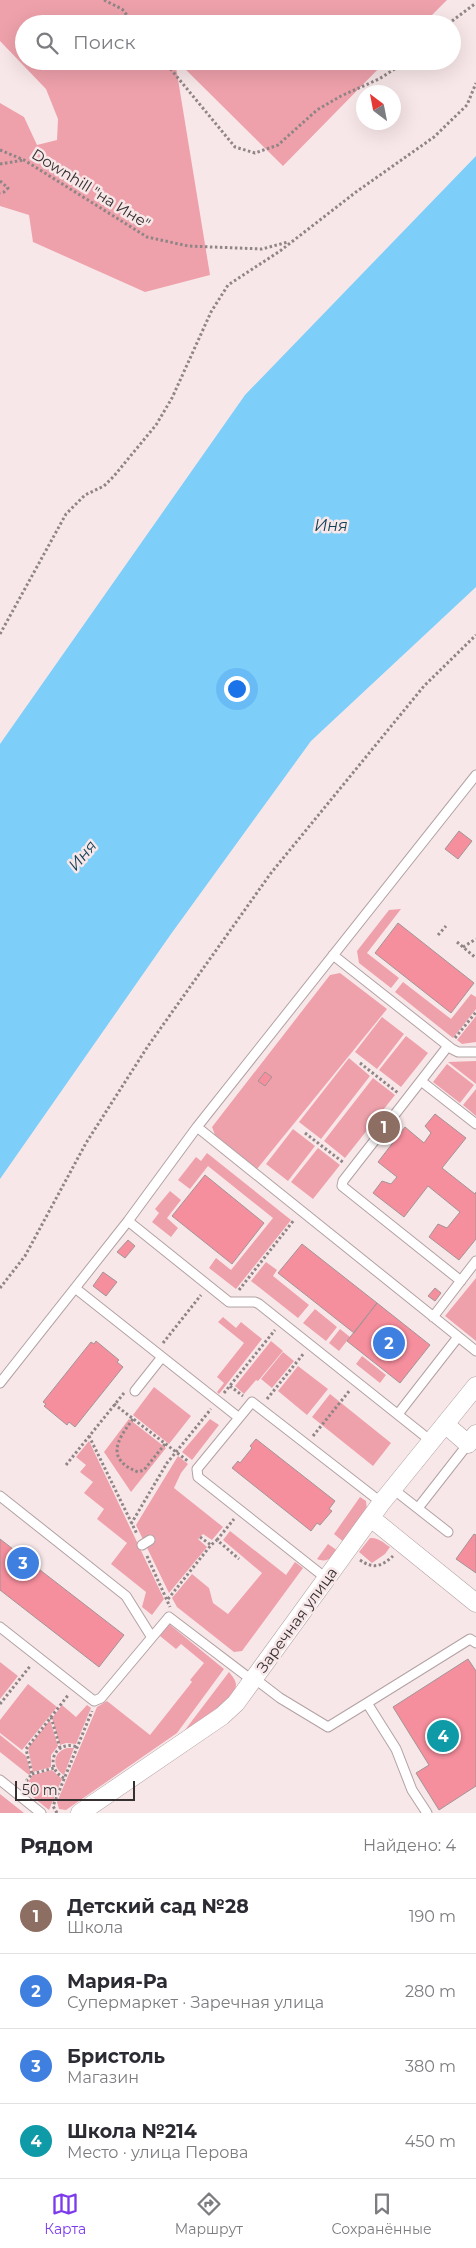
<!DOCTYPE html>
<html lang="ru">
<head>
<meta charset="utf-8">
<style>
  body { margin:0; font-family:Montserrat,sans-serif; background:#f7f7f7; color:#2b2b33 }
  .compass { position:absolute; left:356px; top:85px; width:45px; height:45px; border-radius:50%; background:#fff; box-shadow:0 5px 20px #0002; rotate:328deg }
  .scale { position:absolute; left:15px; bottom:12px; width:120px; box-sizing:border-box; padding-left:5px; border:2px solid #363031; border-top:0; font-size:14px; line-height:18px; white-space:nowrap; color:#363031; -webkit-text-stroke:4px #f8e7e8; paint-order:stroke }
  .you { position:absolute; left:236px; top:688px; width:18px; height:18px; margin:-12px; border:4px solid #fff; border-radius:50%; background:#1a73e8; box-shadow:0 0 0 8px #1a73e833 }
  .badge { display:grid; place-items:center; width:32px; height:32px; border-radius:50%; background:#7c3aed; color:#fff; font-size:16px; font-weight:700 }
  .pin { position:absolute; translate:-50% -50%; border:2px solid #fff; box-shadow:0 1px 5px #0006 }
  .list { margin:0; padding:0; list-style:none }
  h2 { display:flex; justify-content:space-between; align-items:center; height:65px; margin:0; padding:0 20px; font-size:21px }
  h2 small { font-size:16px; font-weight:400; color:#7c7c81 }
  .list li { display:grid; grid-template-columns:32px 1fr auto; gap:15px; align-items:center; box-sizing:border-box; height:75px; padding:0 20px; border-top:1px solid #e1e1e2 }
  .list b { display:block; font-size:19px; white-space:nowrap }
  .list p { margin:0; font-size:16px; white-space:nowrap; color:#7c7c81 }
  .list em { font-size:16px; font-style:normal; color:#7c7c81 }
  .icon { flex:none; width:28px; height:28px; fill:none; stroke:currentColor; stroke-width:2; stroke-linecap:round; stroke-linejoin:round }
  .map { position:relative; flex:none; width:476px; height:1813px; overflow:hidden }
  .search { position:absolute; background:#fff; box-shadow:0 5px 20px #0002; left:15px; right:15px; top:15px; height:55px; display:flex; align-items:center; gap:12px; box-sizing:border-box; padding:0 18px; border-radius:28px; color:#7c7c81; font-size:19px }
  .sheet { height:365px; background:#fff }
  nav { display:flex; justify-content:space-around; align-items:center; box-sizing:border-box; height:70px; border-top:1px solid #e1e1e2; background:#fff; font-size:14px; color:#7c7c81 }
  nav a { display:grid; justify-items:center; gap:2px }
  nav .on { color:#7c3aed }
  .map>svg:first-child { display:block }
</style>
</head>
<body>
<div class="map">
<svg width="476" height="1813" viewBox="0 0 476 1813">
  <rect width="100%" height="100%" fill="#f8e7e8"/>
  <path fill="#eea1ab" d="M 0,0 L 447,0 L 423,24 L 24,24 L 24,61 L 175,61 L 210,275 L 145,292 L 33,242 L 29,215 L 0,206 L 0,103 L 24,117 L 37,145 L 57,140 L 58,119 L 46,89 L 0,41 Z
    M 177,61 L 386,61 L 283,166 Z
    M 401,909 L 367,953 L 399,978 L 391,988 L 359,963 L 357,951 L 389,910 Z
    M 340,973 L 387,1009 L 257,1169 L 215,1135 L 212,1127 L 330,975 Z
    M 403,982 L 451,1019 L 471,994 L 476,997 L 476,1009 L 453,1038 L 395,992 Z
    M 476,1016 L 476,1042 L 462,1044 L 457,1040 Z
    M 382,1017 L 404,1034 L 377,1069 L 355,1052 Z
    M 406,1036 L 428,1053 L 401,1087 L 379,1070 Z
    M 349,1058 L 370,1076 L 321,1139 L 299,1122 Z
    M 476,1061 L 476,1084 L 448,1062 Z
    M 447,1064 L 474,1085 L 460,1103 L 433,1082 Z
    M 373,1078 L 395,1095 L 345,1158 L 324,1141 Z
    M 476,1089 L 476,1116 L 463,1105 Z
    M 293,1129 L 315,1146 L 288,1181 L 266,1164 Z
    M 318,1148 L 340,1165 L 313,1199 L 291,1182 Z
    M 207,1153 L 291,1220 L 236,1289 L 209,1268 L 216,1258 L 231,1270 L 273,1218 L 208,1166 L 190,1189 L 178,1180 L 196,1157 L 201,1161 Z
    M 170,1191 L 181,1200 L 167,1218 L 178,1228 L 171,1237 L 152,1222 L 159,1213 L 155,1209 Z
    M 266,1262 L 277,1270 L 273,1276 L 309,1305 L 298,1318 L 251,1281 Z
    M 476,1278 L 476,1341 L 445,1316 Z
    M 315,1309 L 337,1327 L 326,1341 L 303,1323 Z
    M 223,1317 L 236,1328 L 241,1322 L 262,1339 L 219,1394 L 217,1392 L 224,1383 L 217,1377 L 244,1343 L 218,1322 Z
    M 340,1329 L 350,1337 L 339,1351 L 329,1343 Z
    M 271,1341 L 283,1351 L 258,1381 L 256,1380 L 244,1394 L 235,1386 Z
    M 283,1352 L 294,1361 L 272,1388 L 261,1379 Z
    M 362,1356 L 386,1375 L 380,1383 L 356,1364 Z
    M 298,1366 L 328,1389 L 307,1415 L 278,1391 Z
    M 154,1387 L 191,1416 L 169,1444 L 133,1415 Z
    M 330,1394 L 391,1443 L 373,1466 L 312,1417 Z
    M 129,1419 L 166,1448 L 131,1492 L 104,1452 Z
    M 210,1419 L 219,1425 L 192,1460 L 182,1452 Z
    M 89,1441 L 164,1599 L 152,1615 L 142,1607 L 146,1592 L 111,1564 L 127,1543 L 97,1519 L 104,1509 L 84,1493 L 93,1482 L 80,1472 L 86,1465 L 76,1457 Z
    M 178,1456 L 188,1464 L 181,1473 L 174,1488 L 223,1527 L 212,1540 L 203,1534 L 198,1539 L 207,1547 L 169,1593 L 136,1525 Z
    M 360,1497 L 366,1501 L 367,1510 L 345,1543 L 334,1534 Z
    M 230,1531 L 286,1575 L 295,1562 L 303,1568 L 242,1651 L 234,1652 L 177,1607 L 172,1598 L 192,1574 L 209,1588 L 213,1603 L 228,1614 L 262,1573 L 223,1540 Z
    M 370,1538 C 378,1537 384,1543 390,1547 L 385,1554 L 372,1563 L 359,1552 Z
    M 328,1544 L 338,1551 C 331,1558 327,1563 317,1559 Z
    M 169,1624 L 224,1669 L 177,1733 L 66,1810 L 59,1809 L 57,1802 L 97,1707 L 107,1701 L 150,1735 L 192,1682 L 190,1680 L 204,1663 L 181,1644 L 176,1649 L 160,1636 Z
    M 0,1662 L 18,1676 L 0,1699 Z
    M 229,1672 C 232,1676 236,1680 236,1685 C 235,1703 196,1725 182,1734 Z
    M 28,1684 L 57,1707 L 22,1750 L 0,1733 L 0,1720 Z
    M 62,1705 L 76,1717 L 87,1705 L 91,1708 L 76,1744 L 66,1743 L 60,1745 L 52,1718 Z
    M 50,1720 L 58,1746 L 51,1755 L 51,1767 L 33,1772 L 28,1748 Z
    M 0,1735 L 26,1756 L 31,1773 L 29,1775 L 0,1752 Z
    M 67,1748 L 74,1748 L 64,1775 C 51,1767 53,1752 67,1748 Z
    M 52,1770 L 62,1779 L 49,1810 L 23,1789 L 33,1775 Z
    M 0,1794 L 24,1813 L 0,1813 Z"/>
  <path fill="#7dcef9" d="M 476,156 L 476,587 L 311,741 L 171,934 L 0,1179 L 0,744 L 245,395 Z"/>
  <path fill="#f58e9d" stroke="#a49495" d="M 459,831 L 472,841 L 458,859 L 445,849 Z
    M 398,923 L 474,983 L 451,1013 L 375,953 Z
    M 265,1072 L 272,1077 L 265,1086 L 258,1081 Z
    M 435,1114 L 466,1138 L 442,1168 L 475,1194 L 476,1192 L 476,1239 L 459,1260 L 429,1237 L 438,1224 L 447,1228 L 460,1212 L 428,1186 L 404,1217 L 373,1193 L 382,1181 L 391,1184 L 397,1177 L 378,1162 L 405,1127 L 424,1143 L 431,1133 L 425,1126 Z
    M 205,1175 L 264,1223 L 232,1264 L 172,1216 Z
    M 128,1240 L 135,1246 L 125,1258 L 117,1252 Z
    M 302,1244 L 377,1303 L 354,1333 L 278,1273 Z
    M 103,1272 L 117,1282 L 106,1296 L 93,1286 Z
    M 435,1288 L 441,1293 L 435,1301 L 428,1296 Z
    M 377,1303 L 430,1345 L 400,1383 L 347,1341 Z
    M 96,1341 L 119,1360 L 117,1362 L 123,1367 L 75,1427 L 69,1422 L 67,1425 L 44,1406 L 46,1404 L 43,1402 L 91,1342 L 94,1344 Z
    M 256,1439 L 335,1501 L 329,1509 L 332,1511 L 320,1525 L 317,1523 L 311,1531 L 232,1468 L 238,1461 L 240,1463 L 252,1448 L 250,1446 Z
    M 474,1534 L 476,1535 L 476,1573 L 456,1559 Z
    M 0,1539 L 124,1635 L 99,1667 L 0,1590 Z
    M 468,1659 L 476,1671 L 476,1786 L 439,1810 L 416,1773 L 429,1765 L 393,1707 Z"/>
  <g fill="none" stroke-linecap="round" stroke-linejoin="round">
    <g stroke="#b2a2a4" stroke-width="11">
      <path id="service" d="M 333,955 L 452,1049 L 458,1052 L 476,1052
        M 448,1046 L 343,1181 L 342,1186 L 461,1281
        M 421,1081 L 476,1124
        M 197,1127 L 476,1351
        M 128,1221 L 229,1302 L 255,1302 L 259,1304 L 431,1441
        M 75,1288 L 238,1417
        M 433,1317 L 476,1261
        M 0,1383 L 128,1221 L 197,1127 L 476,775
        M 135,1391 L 162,1357
        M 398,1414 L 458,1337
        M 393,1489 L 448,1532
        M 0,1496 L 126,1596 L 151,1636
        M 418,1508 L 468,1444
        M 142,1545 L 150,1540
        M 327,1579 L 198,1477 L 197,1469 L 252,1402 L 382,1503
        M 0,1627 L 94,1701 L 101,1698 L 169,1617 L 253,1681
        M 254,1678 L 280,1698 L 328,1727 L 367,1703 L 396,1749 L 412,1790 L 427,1813
        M 367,1703 L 470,1639 L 476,1643
        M 0,1780 L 41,1813"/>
    </g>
    <g stroke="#b2a2a4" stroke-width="19">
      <path id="minor" d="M 445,1424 L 468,1444 L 476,1434
        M 371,1518 L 476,1603
        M 80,1813 L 222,1716 L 236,1703 L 382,1502 L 476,1386"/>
    </g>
    <path stroke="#908586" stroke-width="3" stroke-dasharray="2.5 2.5" stroke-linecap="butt" d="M 104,0 L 122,9 L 134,24
      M 448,24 L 476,3
      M 164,61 L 235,147 L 255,153 L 278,145 L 317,110 L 341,96 L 379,79 L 407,61
      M 0,150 L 24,160 L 147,237 L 188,246 L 262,249 L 288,242
      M 0,164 L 24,160
      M 0,181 L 8,188 L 4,192 L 0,193
      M 0,634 L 66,514 L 85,495 L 104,486 L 114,476 L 156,425 L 172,398 L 211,312 L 228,285 L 280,251 L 356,192 L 434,137 L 467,105 L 476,83
      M 438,935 L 446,926
      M 457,942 L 476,958
      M 463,947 L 476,939
      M 455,1038 L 476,1012
      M 360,1063 L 398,1093
      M 305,1133 L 344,1163
      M 0,1288 L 25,1256 L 86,1143 L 148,1046 L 271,873 L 424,686 L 476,635
      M 239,1290 L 294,1220
      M 163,1343 L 201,1295
      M 230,1386 L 243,1396
      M 224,1393 L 275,1330
      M 267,1399 L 304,1353
      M 114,1404 L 189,1462
      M 133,1419 C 117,1440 105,1459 138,1472 L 144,1470 L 165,1444
      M 89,1436 L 137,1534
      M 313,1436 L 350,1390
      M 66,1465 L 124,1393
      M 131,1524 L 167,1463 L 211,1409
      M 200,1537 L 211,1545
      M 217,1540 L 234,1519
      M 147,1556 L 170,1607
      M 360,1560 C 373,1569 381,1567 393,1556
      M 168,1599 L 211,1545 L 217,1540 L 239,1559
      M 0,1704 L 31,1665
      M 51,1717 L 60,1748
      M 32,1774 L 54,1768
      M 64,1778 C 43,1767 55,1739 77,1747
      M 23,1785 L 32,1774 L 26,1749 L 69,1694
      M 57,1813 L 53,1806 L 92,1711"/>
    <use href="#service" stroke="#fff" stroke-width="9"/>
    <use href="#minor" stroke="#fff" stroke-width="18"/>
  </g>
  <g text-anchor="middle" stroke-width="5" stroke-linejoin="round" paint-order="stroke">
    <g font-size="15" fill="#363031" stroke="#f8e7e8">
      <text transform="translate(91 189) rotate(32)" y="5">Downhill "на Ине"</text>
      <text transform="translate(297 1620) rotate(-54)" y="5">Заречная улица</text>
    </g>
    <g font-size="16" font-style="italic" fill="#103f55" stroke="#f8e7e8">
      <text x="331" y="531">Иня</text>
      <text transform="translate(82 855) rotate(-50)" y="6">Иня</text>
    </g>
  </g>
</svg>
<svg class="compass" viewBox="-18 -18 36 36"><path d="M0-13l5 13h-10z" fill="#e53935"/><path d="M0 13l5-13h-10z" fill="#7c7c81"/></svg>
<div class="scale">50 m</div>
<div class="you"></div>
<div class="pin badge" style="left:384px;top:1127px;background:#8d6e63">1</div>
<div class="pin badge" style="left:389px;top:1343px;background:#3f7fe0">2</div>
<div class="pin badge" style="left:23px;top:1563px;background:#3f7fe0">3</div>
<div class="pin badge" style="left:443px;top:1736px;background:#0f9aa8">4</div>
<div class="search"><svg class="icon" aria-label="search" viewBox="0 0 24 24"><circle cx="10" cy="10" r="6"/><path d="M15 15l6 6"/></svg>Поиск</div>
</div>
<section class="sheet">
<h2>Рядом<small>Найдено: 4</small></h2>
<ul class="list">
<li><span class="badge" style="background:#8d6e63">1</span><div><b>Детский сад №28</b><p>Школа</p></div><em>190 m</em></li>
<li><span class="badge" style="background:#3f7fe0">2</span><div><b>Мария-Ра</b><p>Супермаркет · Заречная улица</p></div><em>280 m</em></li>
<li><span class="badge" style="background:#3f7fe0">3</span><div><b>Бристоль</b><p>Магазин</p></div><em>380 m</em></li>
<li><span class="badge" style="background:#0f9aa8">4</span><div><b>Школа №214</b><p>Место · улица Перова</p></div><em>450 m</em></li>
</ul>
</section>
<nav>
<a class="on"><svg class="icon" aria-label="map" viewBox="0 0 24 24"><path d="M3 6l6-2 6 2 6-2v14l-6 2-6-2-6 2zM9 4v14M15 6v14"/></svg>Карта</a>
<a><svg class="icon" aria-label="directions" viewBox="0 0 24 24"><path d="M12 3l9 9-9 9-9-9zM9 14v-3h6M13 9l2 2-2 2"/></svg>Маршрут</a>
<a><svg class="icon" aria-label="saved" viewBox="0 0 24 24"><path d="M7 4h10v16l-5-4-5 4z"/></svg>Сохранённые</a>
</nav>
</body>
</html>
